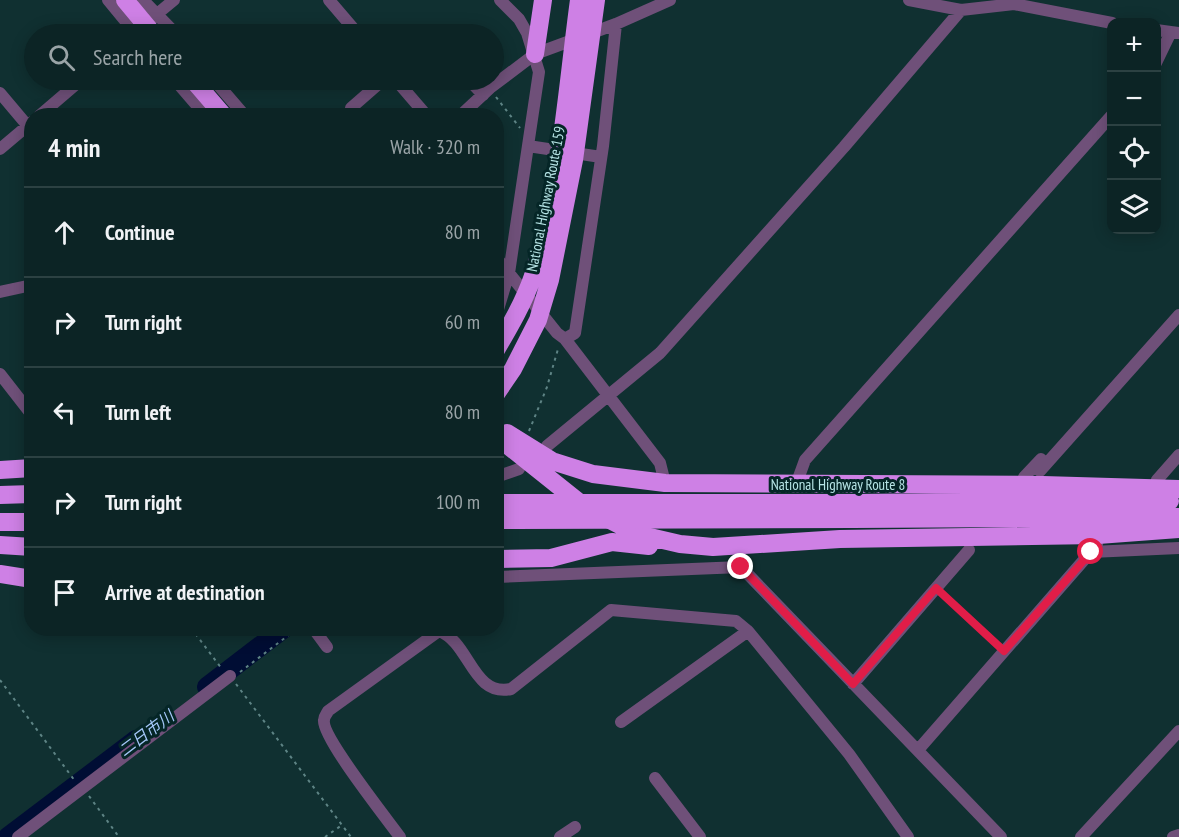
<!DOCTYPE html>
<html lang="en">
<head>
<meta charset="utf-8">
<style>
  body { margin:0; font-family:"PT Sans Narrow","Noto Sans JP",sans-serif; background:#152c2d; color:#f1f3f6 }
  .controls { position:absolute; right:18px; top:18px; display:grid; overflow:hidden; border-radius:12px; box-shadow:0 3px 15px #0003 }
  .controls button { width:54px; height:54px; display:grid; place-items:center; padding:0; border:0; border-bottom:2px solid #2c4142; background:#0c2425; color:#f1f3f6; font:30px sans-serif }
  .stop { position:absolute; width:18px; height:18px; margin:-14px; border:4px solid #e11d48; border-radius:50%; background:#fff }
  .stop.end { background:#e11d48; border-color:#fff; box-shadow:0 2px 6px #0008 }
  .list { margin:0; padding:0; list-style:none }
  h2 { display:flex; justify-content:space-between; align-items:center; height:78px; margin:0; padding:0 24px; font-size:26px }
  h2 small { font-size:20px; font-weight:400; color:#9aa4a7 }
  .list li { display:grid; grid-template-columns:39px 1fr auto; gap:18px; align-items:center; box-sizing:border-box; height:90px; padding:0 24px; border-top:2px solid #2c4142 }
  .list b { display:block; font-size:22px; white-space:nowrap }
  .list em { font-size:20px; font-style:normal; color:#9aa4a7 }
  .icon { flex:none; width:33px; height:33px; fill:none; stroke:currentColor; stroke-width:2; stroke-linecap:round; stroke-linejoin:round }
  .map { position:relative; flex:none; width:1179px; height:837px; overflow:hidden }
  .search { position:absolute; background:#0c2425; box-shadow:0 3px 15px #0003; left:24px; top:24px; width:480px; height:66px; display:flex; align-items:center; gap:15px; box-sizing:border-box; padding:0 21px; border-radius:33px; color:#9aa4a7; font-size:22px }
  .panel { position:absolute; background:#0c2425; box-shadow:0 3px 15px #0003; left:24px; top:108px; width:480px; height:528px; border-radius:24px }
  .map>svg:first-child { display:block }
</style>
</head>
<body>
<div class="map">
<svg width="1179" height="837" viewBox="0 0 1179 837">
  <rect width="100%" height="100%" fill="#103031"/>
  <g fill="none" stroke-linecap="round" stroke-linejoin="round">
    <path stroke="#000d34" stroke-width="20" d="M 207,687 L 284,628
      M 8,837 L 136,740"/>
    <path stroke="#5e8485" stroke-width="2" stroke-dasharray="3 4.5" stroke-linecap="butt" d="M 496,97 L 520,128
      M 529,431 L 547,387 L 558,349
      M 945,596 L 996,643
      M 191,628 L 222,669
      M 240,672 L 298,628
      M 0,680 L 75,781
      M 236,684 L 351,837
      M 89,796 L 119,837
      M 325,837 L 342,825"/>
    <path stroke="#6f5079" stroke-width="12" d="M 108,0 L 136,34
      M 143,0 L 176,34
      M 329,0 L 358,34
      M 909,0 L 961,10 L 1014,4 L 1112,23
      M 1156,30 L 1179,33
      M 133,34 L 174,0
      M 1156,63 L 1171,32
      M 175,80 L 206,116
      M 214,80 L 245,116
      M 396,80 L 427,116
      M 469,80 L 483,95
      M 0,93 L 32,131
      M 39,116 L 81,80
      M 357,116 L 351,108 L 383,80
      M 460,116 L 490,88 L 535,54 L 616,24 L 670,0
      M 528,146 L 601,157
      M 0,149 L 32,122
      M 496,257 L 557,333 L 565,339 L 660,463 L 665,483
      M 0,292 L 32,285
      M 496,316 L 509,273 L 539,72 L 527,33 L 519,19 L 500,0
      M 565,339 L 575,333 L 603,146 L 616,24
      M 0,374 L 32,415
      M 547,446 L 660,353 L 844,147 L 961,10
      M 1040,471 L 1179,315
      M 496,477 L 519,469
      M 797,482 L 805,460 L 1112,115
      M 1024,485 L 1024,477 L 1041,459
      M 1161,488 L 1157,480 L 1179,455
      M 1091,552 L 1179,548
      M 496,577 L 741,567 L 1001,837
      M 313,628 L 327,647
      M 853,684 L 969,550
      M 621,722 L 748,631
      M 918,750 L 1097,545 L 1098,535
      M 655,778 L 700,837
      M 18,837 L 230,676
      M 400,837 C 387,819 321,736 324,720 C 324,716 327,714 328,711 L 439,631 C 470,642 472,697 511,689 L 611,610 L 736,621 L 748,631 L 849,754 L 908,837
      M 560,837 L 575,827
      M 1081,837 L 1179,731
      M 1173,837 L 1179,835"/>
    <path stroke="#ce80e5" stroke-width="18" d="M 535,54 L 543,0
      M 193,80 L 224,116
      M 507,433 L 552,461 L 593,474 L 665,483 L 1043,485 L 1179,489
      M 496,436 L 585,507 L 637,534 L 680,544 L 713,547 L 840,539 L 1098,535 L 1179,529
      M 0,470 L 32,468
      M 0,495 L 32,494
      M 496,503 L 515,503
      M 854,503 L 1170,501
      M 852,519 L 1179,517
      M 496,520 L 513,520
      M 0,522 L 32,522
      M 0,545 L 32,547
      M 496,559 L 551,558 L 612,542 L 649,546
      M 0,574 L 32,579"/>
    <path stroke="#ce80e5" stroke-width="18" d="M 125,0 L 150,30
      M 496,350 C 510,326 524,302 533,276 C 560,192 567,88 579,0
      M 496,394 L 513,369 L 538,320 L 550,280 L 574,160 L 596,0
      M 515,503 L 854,503
      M 513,520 L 852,519"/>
  </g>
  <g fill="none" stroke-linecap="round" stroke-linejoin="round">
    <path stroke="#e11d48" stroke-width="8" d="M 741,567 L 853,684 L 936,588 L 1004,651 L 1091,552"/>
  </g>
  <g text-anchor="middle" stroke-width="6" stroke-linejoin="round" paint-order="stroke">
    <g font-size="15" fill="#b6e4e5" stroke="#052627">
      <text transform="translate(546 199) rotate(-79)" y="5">National Highway Route 159</text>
      <text x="838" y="490">National Highway Route 8</text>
    </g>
    <g font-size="16" font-style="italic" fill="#a5c7f9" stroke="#052627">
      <text transform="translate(146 733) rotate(-37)" y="6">二日市川</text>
    </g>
  </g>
</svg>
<div class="controls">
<button>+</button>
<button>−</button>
<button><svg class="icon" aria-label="locate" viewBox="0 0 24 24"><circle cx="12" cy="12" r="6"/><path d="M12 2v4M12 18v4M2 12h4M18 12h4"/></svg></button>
<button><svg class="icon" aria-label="layers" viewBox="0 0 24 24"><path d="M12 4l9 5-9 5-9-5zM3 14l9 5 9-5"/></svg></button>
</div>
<div class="stop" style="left:1091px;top:552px"></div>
<div class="stop end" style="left:741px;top:567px"></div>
<div class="search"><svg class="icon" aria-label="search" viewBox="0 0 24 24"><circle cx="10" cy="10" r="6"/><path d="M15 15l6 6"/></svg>Search here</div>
<section class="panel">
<h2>4 min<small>Walk · 320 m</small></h2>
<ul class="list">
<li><svg class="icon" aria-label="ahead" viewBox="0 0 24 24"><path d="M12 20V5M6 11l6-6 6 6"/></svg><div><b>Continue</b></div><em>80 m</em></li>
<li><svg class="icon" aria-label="right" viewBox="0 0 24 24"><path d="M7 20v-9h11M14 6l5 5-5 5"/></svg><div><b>Turn right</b></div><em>60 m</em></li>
<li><svg class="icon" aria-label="left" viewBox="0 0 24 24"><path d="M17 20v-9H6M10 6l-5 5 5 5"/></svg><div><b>Turn left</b></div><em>80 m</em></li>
<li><svg class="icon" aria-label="right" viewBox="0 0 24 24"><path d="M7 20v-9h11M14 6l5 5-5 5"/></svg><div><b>Turn right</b></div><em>100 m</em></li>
<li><svg class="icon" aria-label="arrive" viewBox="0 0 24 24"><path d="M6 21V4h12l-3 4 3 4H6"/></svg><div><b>Arrive at destination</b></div></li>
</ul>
</section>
</div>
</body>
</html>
